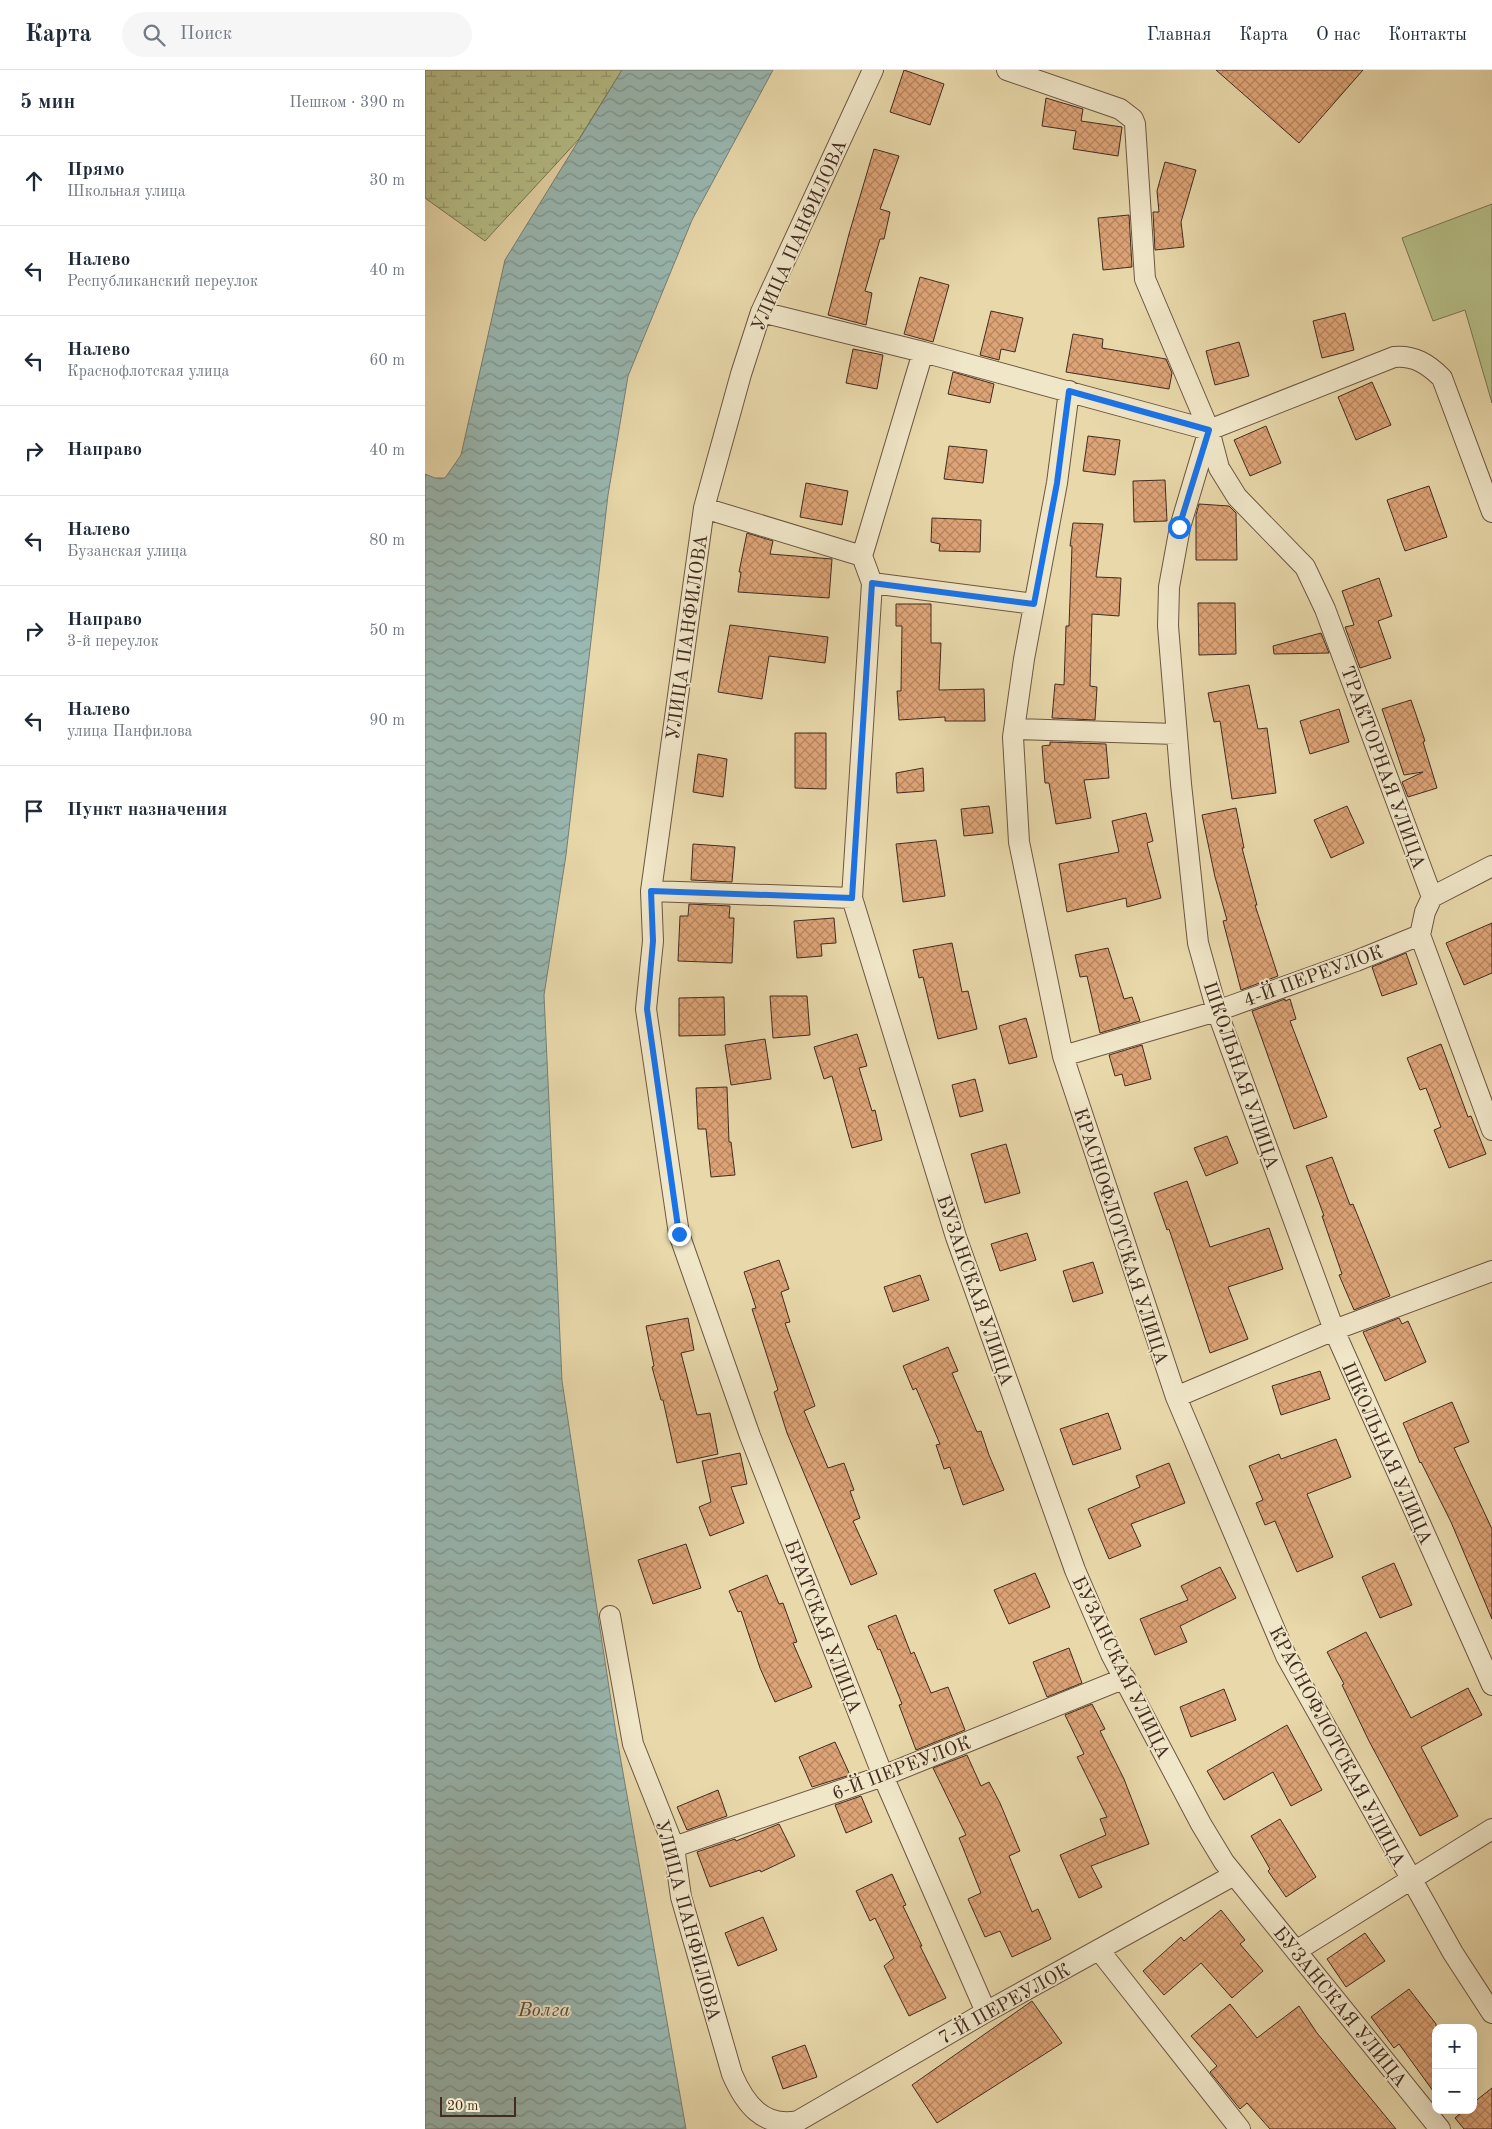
<!DOCTYPE html>
<html lang="ru">
<head>
<meta charset="utf-8">
<style>
  body { margin:0; font-family:"Old Standard TT",serif; background:#f6f6f7; color:#1f2937 }
  .controls { position:absolute; right:15px; bottom:15px; display:grid; overflow:hidden; border-radius:10px; box-shadow:0 5px 20px #0002 }
  .controls button { width:45px; height:45px; display:grid; place-items:center; padding:0; border:0; border-bottom:1px solid #e0e1e3; background:#fff; color:#1f2937; font:25px sans-serif }
  .scale { position:absolute; left:15px; bottom:12px; width:76px; box-sizing:border-box; padding-left:5px; border:2px solid #422b20; border-top:0; font-size:14px; line-height:18px; white-space:nowrap; color:#422b20; -webkit-text-stroke:4px #f0e6c8; paint-order:stroke }
  .stop { position:absolute; width:15px; height:15px; margin:-11px; border:4px solid #1a73e8; border-radius:50%; background:#fff }
  .stop.end { background:#1a73e8; border-color:#fff; box-shadow:0 1px 5px #0008 }
  .list { margin:0; padding:0; list-style:none }
  h2 { display:flex; justify-content:space-between; align-items:center; height:65px; margin:0; padding:0 20px; font-size:21px }
  h2 small { font-size:16px; font-weight:400; color:#747a83 }
  .list li { display:grid; grid-template-columns:32px 1fr auto; gap:15px; align-items:center; box-sizing:border-box; height:90px; padding:0 20px; border-top:1px solid #e0e1e3 }
  .list b { display:block; font-size:19px; white-space:nowrap }
  .list p { margin:0; font-size:16px; white-space:nowrap; color:#747a83 }
  .list em { font-size:16px; font-style:normal; color:#747a83 }
  .icon { flex:none; width:28px; height:28px; fill:none; stroke:currentColor; stroke-width:2; stroke-linecap:round; stroke-linejoin:round }
  .map { position:relative; flex:none; width:1067px; height:2059px; overflow:hidden }
  header { display:flex; align-items:center; gap:30px; box-sizing:border-box; height:70px; padding:0 25px; background:#fff; border-bottom:1px solid #e0e1e3 }
  header strong { font-size:24px }
  nav { display:flex; gap:28px; margin-inline-start:auto; font-size:18px }
  .search { width:350px; height:45px; background:#f6f6f7; display:flex; align-items:center; gap:12px; box-sizing:border-box; padding:0 18px; border-radius:28px; color:#747a83; font-size:19px }
  main { display:flex }
  aside { flex:1; background:#fff }
  .map>svg:first-child { display:block }
</style>
</head>
<body>
<header>
<strong>Карта</strong>
<div class="search"><svg class="icon" aria-label="search" viewBox="0 0 24 24"><circle cx="10" cy="10" r="6"/><path d="M15 15l6 6"/></svg>Поиск</div>
<nav><a>Главная</a><a>Карта</a><a>О нас</a><a>Контакты</a></nav>
</header>
<main>
<aside>
<h2>5 мин<small>Пешком · 390 m</small></h2>
<ul class="list">
<li><svg class="icon" aria-label="ahead" viewBox="0 0 24 24"><path d="M12 20V5M6 11l6-6 6 6"/></svg><div><b>Прямо</b><p>Школьная улица</p></div><em>30 m</em></li>
<li><svg class="icon" aria-label="left" viewBox="0 0 24 24"><path d="M17 20v-9H6M10 6l-5 5 5 5"/></svg><div><b>Налево</b><p>Республиканский переулок</p></div><em>40 m</em></li>
<li><svg class="icon" aria-label="left" viewBox="0 0 24 24"><path d="M17 20v-9H6M10 6l-5 5 5 5"/></svg><div><b>Налево</b><p>Краснофлотская улица</p></div><em>60 m</em></li>
<li><svg class="icon" aria-label="right" viewBox="0 0 24 24"><path d="M7 20v-9h11M14 6l5 5-5 5"/></svg><div><b>Направо</b></div><em>40 m</em></li>
<li><svg class="icon" aria-label="left" viewBox="0 0 24 24"><path d="M17 20v-9H6M10 6l-5 5 5 5"/></svg><div><b>Налево</b><p>Бузанская улица</p></div><em>80 m</em></li>
<li><svg class="icon" aria-label="right" viewBox="0 0 24 24"><path d="M7 20v-9h11M14 6l5 5-5 5"/></svg><div><b>Направо</b><p>3-й переулок</p></div><em>50 m</em></li>
<li><svg class="icon" aria-label="left" viewBox="0 0 24 24"><path d="M17 20v-9H6M10 6l-5 5 5 5"/></svg><div><b>Налево</b><p>улица Панфилова</p></div><em>90 m</em></li>
<li><svg class="icon" aria-label="arrive" viewBox="0 0 24 24"><path d="M6 21V4h12l-3 4 3 4H6"/></svg><div><b>Пункт назначения</b></div></li>
</ul>
</aside>
<div class="map">
<svg width="1067" height="2059" viewBox="0 0 1067 2059">
  <defs>
    <pattern id="wetland-marsh" width="20" height="14" patternUnits="userSpaceOnUse" patternTransform="scale(1.25)"><rect width="20" height="14" fill="#b6bf88"/><path d="M1 5h8M5 5V1M11 12h8M15 12V8" fill="none" stroke="#969b6f"/></pattern>
    <pattern id="water-waves" width="16" height="10" patternUnits="userSpaceOnUse" patternTransform="scale(1.25)"><rect width="16" height="10" fill="#99b8b1"/><path d="M0 5q4-4 8 0t8 0" fill="none" stroke="#7e9690"/></pattern>
    <pattern id="building-cross-hatch" width="8" height="8" patternUnits="userSpaceOnUse" patternTransform="scale(1.25)"><rect width="8" height="8" fill="#dea477"/><path d="M0 0l8 8M0 8l8-8" fill="none" stroke="#b68661"/></pattern>
  </defs>
  <rect width="100%" height="100%" fill="#e8d8aa"/>
  <filter id="stains"><feTurbulence type="fractalNoise" baseFrequency=".004" numOctaves="4"/><feColorMatrix values="0 0 0 0 .2 0 0 0 0 .09 0 0 0 0 .02 0 0 0 .5 -.17"/></filter>
  <radialGradient id="worn" r=".72"><stop offset=".6" stop-color="#630" stop-opacity="0"/><stop offset="1" stop-color="#630" stop-opacity=".3"/></radialGradient>
  <path fill="#b6bf88" stroke="#7c7554" d="M 1067,134 L 1067,333 L 1040,240 L 1008,251 L 977,168 Z"/>
  <path fill="url(#wetland-marsh)" stroke="#7c7554" d="M 0,0 L 197,0 L 154,69 L 60,171 L 0,128 Z"/>
  <path fill="url(#water-waves)" stroke="#768077" d="M 197,0 L 348,0 L 267,150 L 203,306 L 183,425 L 141,785 L 119,925 L 137,1311 L 191,1663 L 261,2059 L 0,2059 L 0,404 L 10,408 L 20,408 L 36,385 L 80,190 Z"/>
  <path fill="url(#building-cross-hatch)" stroke="#422b20" d="M 479,0 L 519,14 L 505,55 L 465,42 Z
    M 791,0 L 938,0 L 874,73 Z
    M 621,28 L 658,39 L 656,51 L 697,57 L 693,86 L 648,79 L 651,61 L 617,56 Z
    M 449,79 L 474,86 L 455,139 L 465,142 L 459,169 L 455,169 L 440,221 L 447,223 L 441,255 L 403,245 L 424,164 Z
    M 740,92 L 771,100 L 756,152 L 759,177 L 730,180 L 728,142 L 734,142 L 732,121 Z
    M 704,145 L 707,197 L 678,200 L 673,148 Z
    M 495,207 L 524,215 L 508,272 L 479,264 Z
    M 566,241 L 598,248 L 590,282 L 576,279 L 574,290 L 555,285 Z
    M 920,243 L 929,280 L 897,288 L 888,251 Z
    M 648,264 L 678,269 L 677,278 L 741,289 L 747,303 L 744,319 L 641,302 Z
    M 814,272 L 824,306 L 790,315 L 781,281 Z
    M 428,279 L 458,285 L 452,319 L 421,313 Z
    M 528,302 L 569,314 L 565,333 L 523,324 Z
    M 947,312 L 966,355 L 931,370 L 913,327 Z
    M 841,356 L 856,393 L 825,406 L 809,370 Z
    M 663,366 L 695,370 L 690,405 L 658,401 Z
    M 524,376 L 562,380 L 558,413 L 519,409 Z
    M 740,410 L 742,451 L 709,452 L 708,411 Z
    M 381,413 L 423,421 L 417,455 L 375,447 Z
    M 1004,416 L 1022,467 L 980,481 L 962,430 Z
    M 774,434 L 804,436 L 811,443 L 812,490 L 771,490 L 771,445 Z
    M 507,448 L 556,450 L 555,482 L 514,481 L 515,474 L 506,472 Z
    M 648,453 L 678,454 L 671,507 L 696,508 L 694,546 L 667,544 L 665,616 L 672,617 L 670,650 L 627,648 L 630,614 L 639,615 L 641,556 L 644,556 L 647,476 L 645,476 Z
    M 322,463 L 348,471 L 345,484 L 407,489 L 404,528 L 313,522 L 316,502 L 314,502 Z
    M 954,508 L 967,546 L 953,551 L 966,588 L 935,598 L 920,557 L 929,555 L 917,521 Z
    M 773,533 L 810,533 L 811,584 L 774,585 Z
    M 471,534 L 506,534 L 506,573 L 516,573 L 514,620 L 559,619 L 560,651 L 520,651 L 520,647 L 474,650 L 472,621 L 476,621 L 477,556 L 471,556 Z
    M 305,555 L 403,567 L 400,593 L 344,586 L 337,629 L 293,622 Z
    M 896,563 L 904,583 L 849,584 L 848,576 Z
    M 824,615 L 833,659 L 842,658 L 851,723 L 807,729 L 795,651 L 789,652 L 783,623 Z
    M 986,630 L 1000,671 L 998,672 L 1012,718 L 983,727 L 977,712 L 998,702 L 979,705 L 957,639 Z
    M 914,639 L 924,672 L 885,684 L 875,651 Z
    M 370,663 L 401,663 L 401,719 L 370,718 Z
    M 625,672 L 681,674 L 684,708 L 659,710 L 666,748 L 631,754 L 624,713 L 620,713 L 617,676 L 625,675 Z
    M 273,684 L 302,689 L 298,727 L 268,722 Z
    M 498,698 L 499,721 L 472,723 L 471,703 Z
    M 564,736 L 568,763 L 539,766 L 536,739 Z
    M 922,736 L 939,773 L 906,788 L 889,750 Z
    M 811,738 L 819,778 L 817,778 L 832,835 L 830,835 L 853,906 L 816,920 L 798,851 L 802,850 L 790,807 L 777,745 Z
    M 721,743 L 728,771 L 722,773 L 736,828 L 702,837 L 701,828 L 642,842 L 634,794 L 694,782 L 687,751 Z
    M 511,770 L 520,826 L 478,832 L 471,774 Z
    M 268,774 L 310,777 L 307,812 L 266,810 Z
    M 264,834 L 305,836 L 304,848 L 309,848 L 307,893 L 253,891 L 255,846 L 263,846 Z
    M 409,848 L 411,873 L 396,874 L 397,886 L 372,888 L 369,851 Z
    M 1067,853 L 1067,903 L 1039,915 L 1021,873 Z
    M 527,873 L 537,922 L 543,921 L 552,959 L 513,969 L 498,907 L 494,908 L 488,880 Z
    M 683,878 L 699,929 L 707,927 L 715,951 L 675,963 L 662,906 L 655,907 L 650,885 Z
    M 981,883 L 992,914 L 957,926 L 947,897 Z
    M 345,926 L 382,926 L 385,965 L 348,968 Z
    M 299,927 L 300,965 L 254,966 L 254,928 Z
    M 860,929 L 860,931 L 865,929 L 871,949 L 865,951 L 902,1047 L 869,1059 L 827,941 Z
    M 601,948 L 612,987 L 584,994 L 574,956 Z
    M 432,964 L 442,996 L 434,998 L 447,1041 L 450,1040 L 457,1070 L 427,1078 L 407,1006 L 399,1009 L 389,977 Z
    M 340,969 L 346,1009 L 306,1015 L 300,975 Z
    M 1016,974 L 1043,1047 L 1046,1046 L 1061,1084 L 1024,1098 L 1009,1060 L 1016,1057 L 1001,1018 L 995,1020 L 982,988 Z
    M 717,975 L 726,1009 L 700,1016 L 697,1004 L 690,1006 L 684,985 Z
    M 550,1009 L 558,1041 L 535,1047 L 527,1015 Z
    M 302,1017 L 304,1072 L 306,1072 L 310,1105 L 286,1107 L 281,1059 L 273,1059 L 271,1018 Z
    M 802,1066 L 813,1093 L 781,1106 L 769,1078 Z
    M 581,1074 L 595,1123 L 560,1133 L 546,1084 Z
    M 907,1087 L 925,1135 L 928,1134 L 965,1226 L 929,1240 L 914,1205 L 917,1204 L 897,1146 L 899,1146 L 881,1096 Z
    M 762,1111 L 785,1177 L 844,1158 L 858,1199 L 803,1217 L 823,1269 L 785,1283 L 744,1159 L 742,1160 L 729,1123 Z
    M 602,1163 L 611,1190 L 575,1201 L 566,1174 Z
    M 354,1190 L 364,1219 L 356,1222 L 365,1252 L 360,1253 L 390,1336 L 379,1341 L 403,1398 L 419,1393 L 429,1420 L 425,1421 L 435,1448 L 428,1451 L 452,1504 L 426,1515 L 362,1363 L 349,1322 L 353,1320 L 327,1239 L 331,1238 L 319,1202 Z
    M 668,1192 L 678,1223 L 648,1232 L 638,1201 Z
    M 495,1205 L 504,1230 L 468,1242 L 459,1217 Z
    M 263,1248 L 269,1280 L 256,1283 L 272,1345 L 285,1343 L 293,1384 L 252,1393 L 238,1330 L 236,1330 L 227,1297 L 229,1296 L 221,1256 Z
    M 974,1248 L 977,1254 L 983,1251 L 1001,1292 L 960,1311 L 938,1262 Z
    M 523,1277 L 533,1301 L 527,1303 L 552,1362 L 556,1361 L 564,1385 L 579,1420 L 538,1435 L 525,1397 L 519,1399 L 511,1375 L 515,1374 L 491,1318 L 488,1320 L 478,1296 Z
    M 895,1301 L 905,1329 L 856,1345 L 847,1316 Z
    M 1027,1332 L 1044,1372 L 1029,1378 L 1067,1459 L 1067,1549 L 1026,1452 L 996,1392 L 995,1393 L 978,1353 Z
    M 683,1343 L 696,1379 L 648,1395 L 635,1359 Z
    M 911,1369 L 926,1407 L 882,1424 L 908,1487 L 872,1502 L 850,1451 L 840,1455 L 831,1433 L 838,1430 L 824,1396 L 854,1384 L 856,1389 Z
    M 315,1383 L 322,1414 L 306,1417 L 319,1453 L 285,1466 L 274,1437 L 286,1432 L 277,1391 Z
    M 744,1393 L 760,1433 L 706,1454 L 716,1476 L 684,1489 L 663,1439 L 715,1417 L 711,1406 Z
    M 261,1474 L 276,1518 L 228,1534 L 213,1490 Z
    M 969,1493 L 987,1535 L 955,1548 L 937,1507 Z
    M 795,1497 L 811,1528 L 755,1556 L 762,1572 L 730,1585 L 715,1549 L 763,1530 L 756,1516 Z
    M 610,1503 L 625,1537 L 584,1554 L 569,1520 Z
    M 342,1505 L 354,1534 L 358,1533 L 372,1572 L 368,1573 L 387,1617 L 350,1632 L 335,1598 L 316,1541 L 313,1542 L 304,1521 Z
    M 471,1545 L 486,1584 L 489,1582 L 506,1623 L 523,1617 L 540,1660 L 491,1680 L 474,1635 L 477,1634 L 455,1579 L 453,1580 L 443,1556 Z
    M 941,1562 L 986,1648 L 1043,1618 L 1057,1645 L 996,1677 L 1033,1746 L 995,1766 L 944,1671 L 917,1615 L 919,1614 L 902,1582 Z
    M 644,1578 L 657,1613 L 622,1627 L 608,1592 Z
    M 799,1619 L 811,1650 L 766,1667 L 755,1637 Z
    M 667,1634 L 680,1659 L 675,1661 L 699,1709 L 724,1774 L 666,1796 L 677,1817 L 654,1828 L 635,1785 L 681,1765 L 675,1749 L 682,1747 L 652,1687 L 659,1684 L 640,1645 Z
    M 862,1655 L 897,1720 L 866,1736 L 848,1702 L 799,1730 L 782,1701 Z
    M 410,1672 L 425,1705 L 387,1717 L 374,1687 Z
    M 542,1685 L 556,1716 L 564,1712 L 575,1733 L 595,1781 L 584,1786 L 607,1842 L 613,1839 L 626,1869 L 587,1887 L 575,1861 L 560,1867 L 543,1829 L 556,1823 L 534,1768 L 541,1765 L 508,1698 Z
    M 293,1720 L 302,1746 L 262,1760 L 252,1737 Z
    M 436,1726 L 447,1752 L 421,1763 L 410,1735 Z
    M 855,1749 L 891,1807 L 861,1827 L 843,1801 L 845,1799 L 826,1766 Z
    M 354,1754 L 370,1786 L 336,1802 L 335,1800 L 285,1817 L 272,1782 L 310,1769 L 311,1771 Z
    M 467,1804 L 481,1835 L 478,1836 L 497,1876 L 495,1876 L 521,1928 L 484,1946 L 459,1896 L 469,1888 L 450,1848 L 445,1851 L 431,1821 Z
    M 796,1840 L 820,1870 L 815,1874 L 838,1901 L 807,1928 L 776,1893 L 739,1925 L 718,1901 L 756,1867 L 759,1871 Z
    M 338,1847 L 352,1880 L 313,1896 L 300,1863 Z
    M 940,1863 L 960,1891 L 921,1917 L 902,1889 Z
    M 984,1919 L 1011,1954 L 1011,2025 L 974,1974 L 969,1978 L 946,1947 Z
    M 607,1931 L 637,1973 L 512,2053 L 487,2015 Z
    M 805,1934 L 832,1968 L 874,1936 L 892,1963 L 971,2059 L 845,2059 L 822,2033 L 815,2039 L 785,2002 L 792,1996 L 766,1966 Z
    M 380,1975 L 392,2007 L 358,2019 L 347,1987 Z
    M 1067,2018 L 1067,2059 L 1039,2059 L 1030,2048 L 1039,2040 L 1048,2040 L 1048,2033 Z"/>
  <g fill="none" stroke-linecap="round" stroke-linejoin="round">
    <g stroke="#6c5642" stroke-width="22">
      <path id="minor" d="M 448,0 L 336,242 L 316,304 L 279,438 L 226,821 L 228,871 L 221,939 L 254,1164 L 325,1366 L 458,1706 L 561,1942
        M 582,0 L 695,39 L 708,49 L 710,54 L 720,209 L 784,360 L 794,398 L 812,427 L 880,497 L 900,539 L 1007,827 L 1000,842 L 995,865 L 1067,1060
        M 336,242 L 498,282 L 784,360 L 969,287 C 989,285 1003,294 1017,308 L 1067,442
        M 498,282 L 437,486 L 447,513 L 427,828 L 531,1167 L 650,1500 L 686,1584 L 776,1754 L 799,1792 L 1015,2059
        M 644,321 L 632,413 L 599,589 L 588,667 L 594,772 L 638,986 L 751,1327 L 861,1586 L 1028,1883 L 1067,1943
        M 784,360 L 755,457 L 744,517 L 743,556 L 756,714 L 773,873 L 792,941 L 909,1260 L 1067,1615
        M 279,438 L 437,486
        M 447,513 L 609,534
        M 589,659 L 751,664
        M 226,821 L 427,828
        M 1007,827 L 1067,796
        M 638,986 L 792,941 L 931,891 L 995,865
        M 751,1327 L 909,1260 L 1067,1201
        M 185,1546 L 208,1674 L 249,1777 L 256,1827 L 307,2004 C 320,2034 338,2058 373,2051 L 561,1942 L 809,1805
        M 249,1777 L 458,1706 L 700,1608
        M 674,1880 L 815,2059
        M 871,1881 L 1067,1759"/>
    </g>
    <use href="#minor" stroke="#f0e6c8" stroke-width="20"/>
  </g>
  <g fill="none" stroke-linecap="round" stroke-linejoin="round">
    <path stroke="#1a73e8" stroke-width="6" d="M 254,1164 L 222,939 L 228,871 L 226,821 L 427,828 L 447,513 L 609,534 L 632,413 L 644,321 L 784,360 L 754,457"/>
  </g>
  <g text-anchor="middle" stroke-width="4" stroke-linejoin="round" paint-order="stroke">
    <g font-size="19" fill="#422b20" stroke="#f0e6c8">
      <text transform="translate(373 165) rotate(-66)" y="7">УЛИЦА ПАНФИЛОВА</text>
      <text transform="translate(261 567) rotate(-82)" y="7">УЛИЦА ПАНФИЛОВА</text>
      <text transform="translate(959 697) rotate(70)" y="7">ТРАКТОРНАЯ УЛИЦА</text>
      <text transform="translate(888 905) rotate(-20)" y="7">4-Й ПЕРЕУЛОК</text>
      <text transform="translate(817 1005) rotate(71)" y="7">ШКОЛЬНАЯ УЛИЦА</text>
      <text transform="translate(697 1166) rotate(72)" y="7">КРАСНОФЛОТСКАЯ УЛИЦА</text>
      <text transform="translate(551 1220) rotate(71)" y="7">БУЗАНСКАЯ УЛИЦА</text>
      <text transform="translate(963 1383) rotate(66)" y="7">ШКОЛЬНАЯ УЛИЦА</text>
      <text transform="translate(399 1556) rotate(69)" y="7">БРАТСКАЯ УЛИЦА</text>
      <text transform="translate(697 1597) rotate(64)" y="7">БУЗАНСКАЯ УЛИЦА</text>
      <text transform="translate(913 1676) rotate(62)" y="7">КРАСНОФЛОТСКАЯ УЛИЦА</text>
      <text transform="translate(476 1697) rotate(-21)" y="7">6-Й ПЕРЕУЛОК</text>
      <text transform="translate(264 1850) rotate(75)" y="7">УЛИЦА ПАНФИЛОВА</text>
      <text transform="translate(579 1933) rotate(-29)" y="7">7-Й ПЕРЕУЛОК</text>
      <text transform="translate(916 1936) rotate(51)" y="7">БУЗАНСКАЯ УЛИЦА</text>
    </g>
    <g font-size="20" font-style="italic" fill="#584e44" stroke="#f0e6c8">
      <text x="119" y="1946">Волга</text>
    </g>
  </g>
  <rect width="100%" height="100%" filter="url(#stains)"/>
  <rect width="100%" height="100%" fill="url(#worn)"/>
</svg>
<div class="controls">
<button>+</button>
<button>−</button>
</div>
<div class="scale">20 m</div>
<div class="stop" style="left:754px;top:457px"></div>
<div class="stop end" style="left:254px;top:1164px"></div>
</div>
</main>
</body>
</html>
